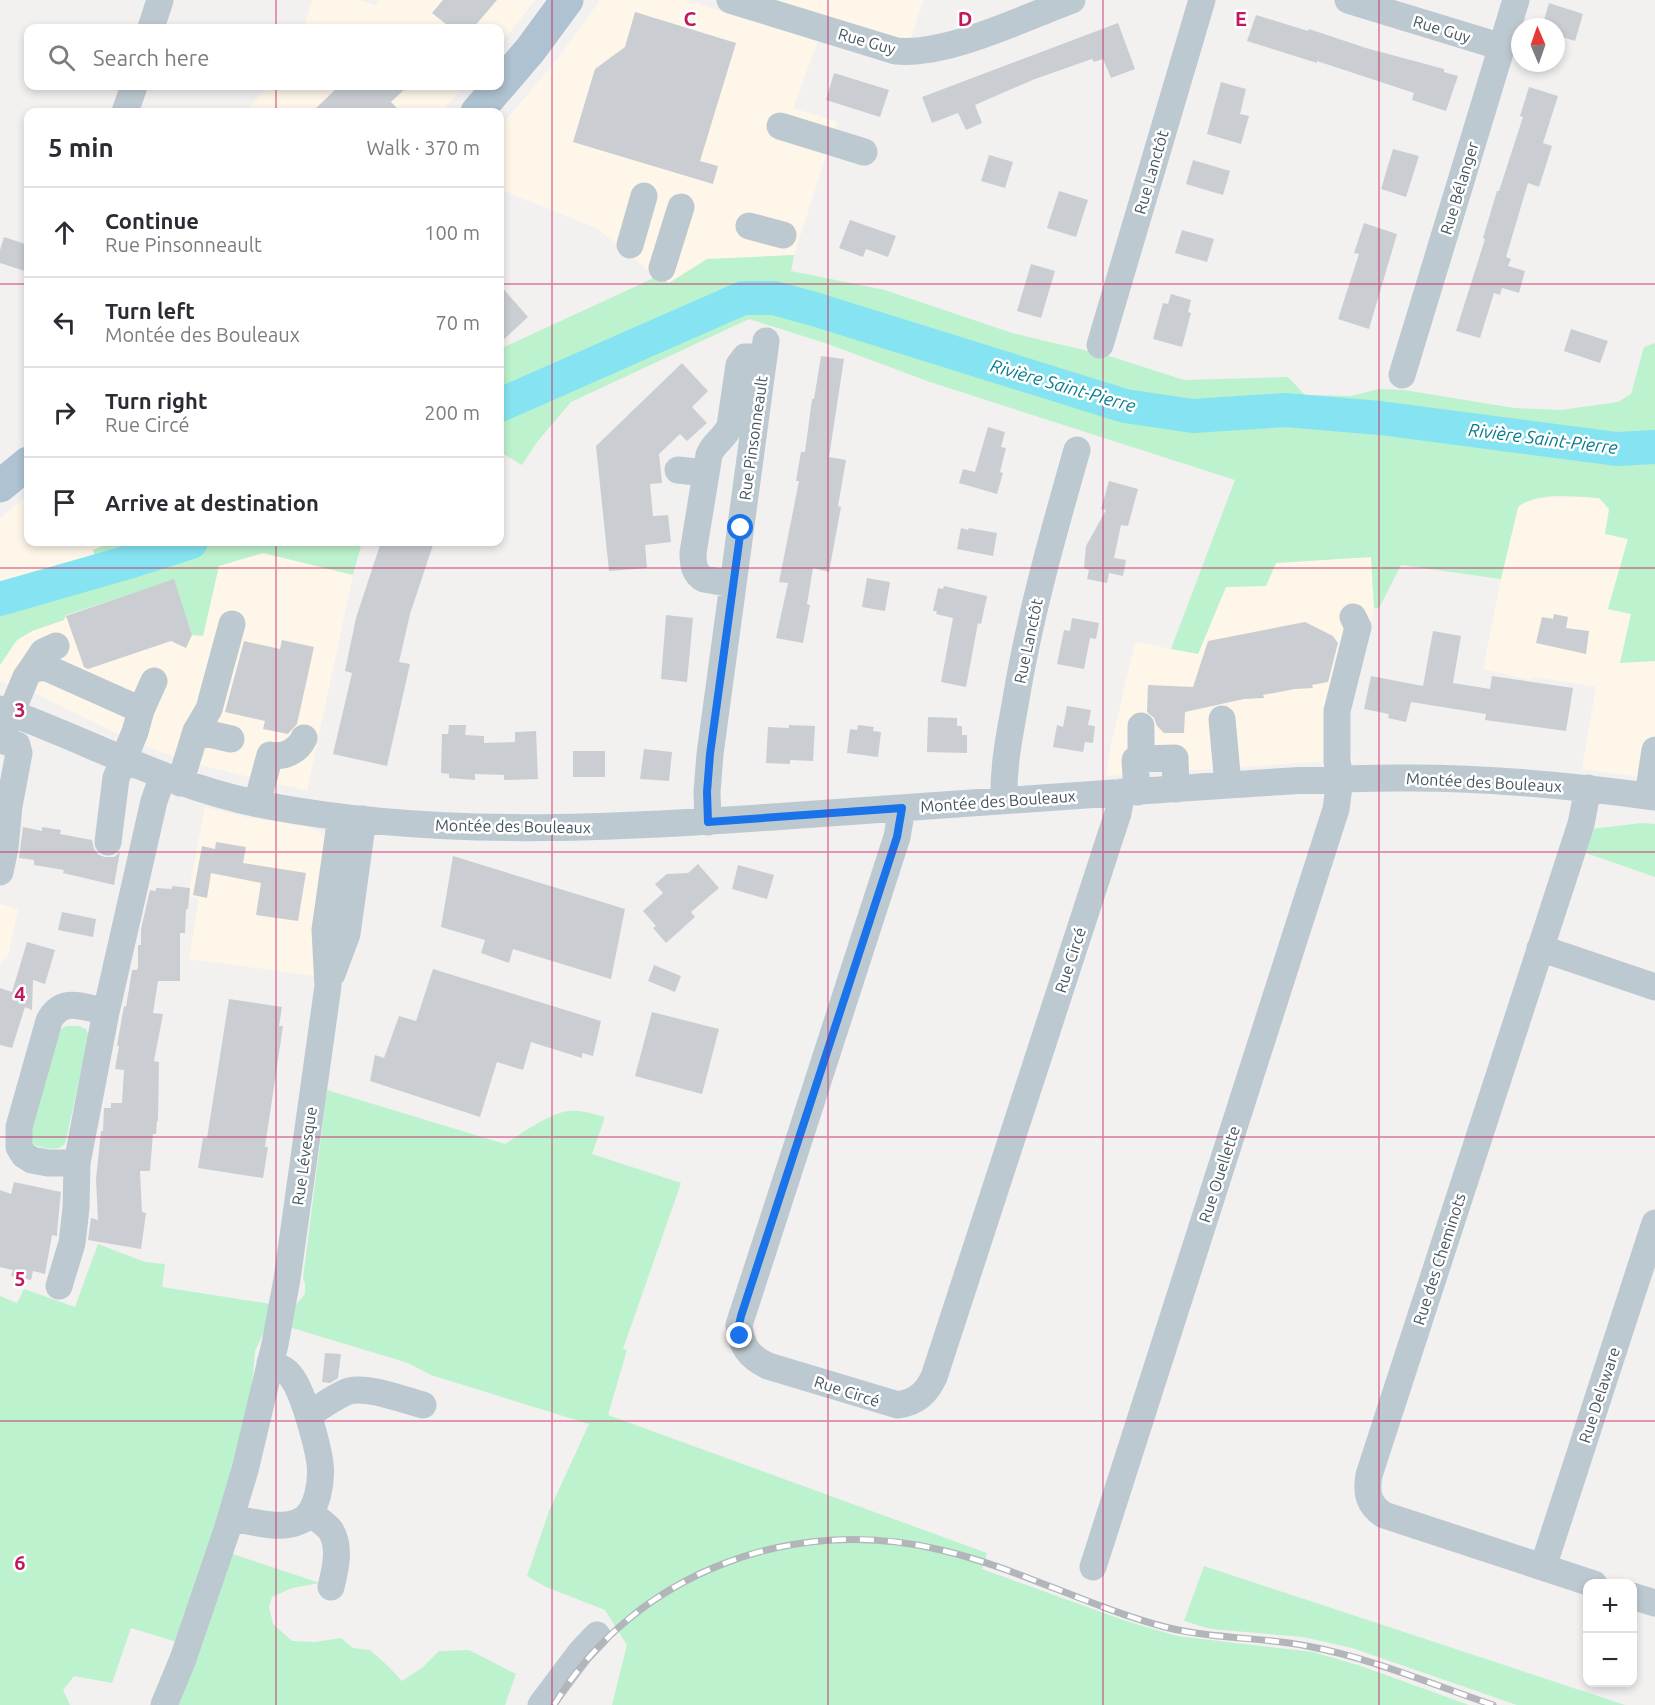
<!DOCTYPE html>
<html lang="en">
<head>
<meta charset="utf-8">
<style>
  body { margin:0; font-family:Ubuntu,sans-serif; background:#f2f2f3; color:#2b2b33 }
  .controls { position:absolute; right:18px; bottom:18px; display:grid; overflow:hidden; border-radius:12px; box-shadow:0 3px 9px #0003 }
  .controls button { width:54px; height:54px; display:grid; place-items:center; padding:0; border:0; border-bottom:2px solid #e1e1e2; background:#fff; color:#2b2b33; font:30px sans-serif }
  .compass { position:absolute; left:1511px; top:18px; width:54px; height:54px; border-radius:50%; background:#fff; box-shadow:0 3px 9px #0003; rotate:358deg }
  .stop { position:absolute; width:18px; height:18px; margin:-14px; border:4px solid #1a73e8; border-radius:50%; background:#fff }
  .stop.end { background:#1a73e8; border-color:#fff; box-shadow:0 2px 6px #0008 }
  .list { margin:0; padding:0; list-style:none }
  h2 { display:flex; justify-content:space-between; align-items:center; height:78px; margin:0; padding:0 24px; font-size:26px }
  h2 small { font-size:20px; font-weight:400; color:#7c7c81 }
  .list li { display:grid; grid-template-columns:39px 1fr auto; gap:18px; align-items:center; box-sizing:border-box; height:90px; padding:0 24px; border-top:2px solid #e1e1e2 }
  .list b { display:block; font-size:22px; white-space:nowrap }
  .list p { margin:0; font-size:20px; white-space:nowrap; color:#7c7c81 }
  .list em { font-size:20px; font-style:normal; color:#7c7c81 }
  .icon { flex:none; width:33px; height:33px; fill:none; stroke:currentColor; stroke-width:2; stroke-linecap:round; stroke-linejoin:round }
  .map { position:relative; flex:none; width:1655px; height:1705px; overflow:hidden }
  .search { position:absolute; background:#fff; box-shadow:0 3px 9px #0003; left:24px; top:24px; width:480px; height:66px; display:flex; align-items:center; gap:15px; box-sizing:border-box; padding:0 21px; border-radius:12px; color:#7c7c81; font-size:22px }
  .panel { position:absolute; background:#fff; box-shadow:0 3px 9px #0003; left:24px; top:108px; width:480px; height:438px; border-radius:12px }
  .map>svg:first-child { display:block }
</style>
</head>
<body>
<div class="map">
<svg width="1655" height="1705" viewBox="0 0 1655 1705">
  <rect width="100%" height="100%" fill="#f3f0f0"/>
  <path fill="#fdf6e9" d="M 312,0 L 358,0 L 376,5 L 378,0 L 535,0 L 500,45 L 500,28 L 304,28 Z
    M 600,0 L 685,0 L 818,41 L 793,108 L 837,122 L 794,255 L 707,259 L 669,283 L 656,277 L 598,229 L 500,189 L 500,127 L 559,57 Z
    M 773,0 L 923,0 L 911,39 L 900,39 Z
    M 268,86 L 465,86 L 441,112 L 245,112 Z
    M 28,496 L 28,542 L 113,542 L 93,550 L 97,562 L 0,592 L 0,518 Z
    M 1578,497 L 1599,498 L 1609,509 L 1628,538 L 1608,609 L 1631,614 L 1620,662 L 1655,660 L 1655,779 L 1582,769 L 1596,687 L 1535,677 L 1530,680 L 1483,669 L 1501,579 L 1518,507 L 1525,502 L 1545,498 Z
    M 263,553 L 353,575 L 307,791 L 196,764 L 161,752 L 128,739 L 33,692 L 0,682 L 0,665 L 9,649 L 17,640 L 32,631 L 64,620 L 66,616 L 174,579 Z
    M 1371,557 L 1374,608 L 1347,718 L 1347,755 L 1354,761 L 1315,762 L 1107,776 L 1109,754 L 1135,642 L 1198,654 L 1226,587 L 1266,586 L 1276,563 Z
    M 205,807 L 250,818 L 309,827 L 317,830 L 324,837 L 329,845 L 314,976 L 189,959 L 199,898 L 191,897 L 189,890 Z
    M 0,904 L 18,909 L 8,956 L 0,963 Z"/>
  <path fill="#bcf2cd" d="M 794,255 L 791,271 L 885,290 L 1012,333 L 1109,356 L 1184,380 L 1288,377 L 1305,395 L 1351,396 L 1379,389 L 1404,390 L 1514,408 L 1561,410 L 1618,402 L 1631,394 L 1644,347 L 1655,343 L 1655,661 L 1620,663 L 1631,614 L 1608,609 L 1628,539 L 1605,534 L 1609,509 L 1599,498 C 1575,497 1538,491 1518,507 L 1501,579 L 1401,565 L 1379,608 L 1374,608 L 1371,557 L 1276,563 L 1266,586 L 1226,587 L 1198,654 L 1171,649 L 1235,480 L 930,382 L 828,344 L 749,319 L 571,402 L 537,442 L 522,465 L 500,452 L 500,349 L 656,277 L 669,283 L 707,259 Z
    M 113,542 L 362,542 L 353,575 L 263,553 L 219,566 L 203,636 L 192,635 L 173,580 L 66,615 L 64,620 L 32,631 L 17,640 L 0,665 L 0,592 L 97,562 L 93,550 Z
    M 1642,823 L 1655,824 L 1655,877 L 1583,852 L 1591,829 Z
    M 66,1026 L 79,1026 L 86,1029 L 89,1036 L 65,1144 C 55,1152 45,1148 34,1145 L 31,1137 L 35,1113 L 60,1030 Z
    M 327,1090 L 505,1144 C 521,1134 550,1113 568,1111 C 581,1110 593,1114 605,1117 L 592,1154 L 681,1183 L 623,1349 L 627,1350 L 608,1415 L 987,1553 L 982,1569 L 1123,1620 L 1177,1636 L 1313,1652 L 1358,1665 L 1469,1705 L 612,1705 L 627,1645 L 605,1610 L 546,1587 L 527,1576 L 549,1511 L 589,1424 L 431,1375 L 408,1363 L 289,1327 L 293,1308 L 305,1294 L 305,1283 L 303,1278 Z
    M 98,1244 L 145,1262 L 165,1264 L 162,1287 L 271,1304 L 268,1323 L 255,1351 L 250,1407 L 231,1482 L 180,1643 L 131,1628 L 112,1683 L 74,1676 L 63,1690 L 70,1705 L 0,1705 L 0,1296 L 17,1303 L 24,1289 L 75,1307 Z
    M 227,1552 L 320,1583 L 292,1588 L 272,1597 L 269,1607 L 273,1624 L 292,1641 L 315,1642 L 341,1638 L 353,1648 L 370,1650 L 388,1666 L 402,1681 L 423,1667 L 439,1651 L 469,1650 L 516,1674 L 505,1705 L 167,1705 Z
    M 1204,1566 L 1625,1705 L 1517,1705 L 1352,1648 L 1303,1637 L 1211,1629 L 1184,1621 Z"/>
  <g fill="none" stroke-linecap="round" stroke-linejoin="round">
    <path stroke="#86e4f2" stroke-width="34" d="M 500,405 L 743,298 L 774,298 L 814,309 L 1125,406 L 1193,416 L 1285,410 L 1380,418 L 1617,449 L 1655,447
      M 0,599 L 122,564 L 191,542"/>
  </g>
  <path fill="#caced3" d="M 443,0 L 497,0 L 473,28 L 451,28 L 432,13 Z
    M 1549,3 L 1583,14 L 1575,41 L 1556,35 L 1556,27 L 1542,27 Z
    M 635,12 L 736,43 L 700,161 L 718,166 L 713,184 L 573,142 L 595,69 L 625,47 Z
    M 1256,15 L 1308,31 L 1309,29 L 1366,48 L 1444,69 L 1444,72 L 1458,76 L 1446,111 L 1412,100 L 1414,93 L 1317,61 L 1317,63 L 1247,41 Z
    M 1118,23 L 1135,69 L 1111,78 L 1103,59 L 1094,62 L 1092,59 L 1035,79 L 975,105 L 982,123 L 966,130 L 958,113 L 932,123 L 922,97 Z
    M 834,73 L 889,90 L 880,117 L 826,100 Z
    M 1221,82 L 1246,89 L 1240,114 L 1249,116 L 1241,144 L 1207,134 Z
    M 339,86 L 408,86 L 391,102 L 401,112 L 312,112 Z
    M 1529,87 L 1558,96 L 1543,143 L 1552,146 L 1539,187 L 1528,183 L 1506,257 L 1511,259 L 1508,266 L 1525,271 L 1519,293 L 1502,288 L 1500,295 L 1494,293 L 1480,338 L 1456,331 L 1485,239 L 1483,238 L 1497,191 L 1499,191 L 1523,117 L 1520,116 Z
    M 1393,149 L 1419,156 L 1406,197 L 1381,189 Z
    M 989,155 L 1013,162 L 1005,188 L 981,181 Z
    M 1193,160 L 1230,171 L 1223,195 L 1186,184 Z
    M 1059,191 L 1088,200 L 1076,237 L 1047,228 Z
    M 850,220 L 896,236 L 888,257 L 866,249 L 863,257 L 839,248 Z
    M 1364,223 L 1397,234 L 1369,329 L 1338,319 L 1359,254 L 1354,253 Z
    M 1182,230 L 1214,239 L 1207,262 L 1175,253 Z
    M 4,237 L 28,245 L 28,272 L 0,263 L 0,250 Z
    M 1031,264 L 1055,271 L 1041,318 L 1017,311 Z
    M 500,285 L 528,317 L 500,343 Z
    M 1171,294 L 1191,300 L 1188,312 L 1191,313 L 1182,347 L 1153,339 L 1163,303 L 1168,304 Z
    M 1571,329 L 1608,341 L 1600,363 L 1564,351 Z
    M 821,356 L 844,359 L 829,457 L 846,460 L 838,506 L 841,507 L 829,572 L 813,568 L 807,604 L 810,605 L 803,643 L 776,638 L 788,583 L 779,582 L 799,481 L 796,481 L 801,452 L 805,452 L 812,399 L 814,399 Z
    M 682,363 L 708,391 L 692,407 L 707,423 L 687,441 L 680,434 L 659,454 L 662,483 L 650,484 L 653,516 L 668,515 L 671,542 L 645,545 L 647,568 L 609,571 L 596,446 Z
    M 988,427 L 1005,432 L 1001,447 L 1006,448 L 1000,472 L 1003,473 L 997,494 L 959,483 L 963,469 L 975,472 Z
    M 1109,481 L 1138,489 L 1128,526 L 1121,525 L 1114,558 L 1126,560 L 1123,576 L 1109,573 L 1107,583 L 1087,579 L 1089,570 L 1084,568 L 1086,546 L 1106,510 L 1101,509 Z
    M 961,528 L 968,530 L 969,528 L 997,533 L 993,556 L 957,549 Z
    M 381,542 L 434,542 L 410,614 L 399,662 L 410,664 L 387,766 L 333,754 L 352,673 L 345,671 L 356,618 Z
    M 867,578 L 890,582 L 885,611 L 862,607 Z
    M 174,579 L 192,635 L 186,648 L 171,641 L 88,669 L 84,667 L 66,616 Z
    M 944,586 L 987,596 L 981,624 L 978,623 L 966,687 L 941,682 L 953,618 L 936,614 L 937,611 L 933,611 L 938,588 L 943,589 Z
    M 1554,614 L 1568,617 L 1566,628 L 1589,631 L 1586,654 L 1536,643 L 1542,617 L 1553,619 Z
    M 666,615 L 693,618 L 687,682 L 661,679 Z
    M 1072,618 L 1099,623 L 1096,639 L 1090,638 L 1084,669 L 1057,664 L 1064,630 L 1070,631 Z
    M 1305,622 L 1333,636 L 1338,643 L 1328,682 L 1312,685 L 1313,688 L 1295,689 L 1263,695 L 1264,698 L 1244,699 L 1185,712 L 1184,733 L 1164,733 L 1157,726 L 1154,718 L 1147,712 L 1148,685 L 1193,687 L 1208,641 Z
    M 1433,631 L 1461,636 L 1453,683 L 1490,689 L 1492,676 L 1573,688 L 1566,731 L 1485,720 L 1486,714 L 1411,702 L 1406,722 L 1388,718 L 1389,714 L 1364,709 L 1371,676 L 1423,686 Z
    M 282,640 L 314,647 L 297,724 L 288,734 L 263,729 L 265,721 L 225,712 L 244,641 L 280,649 Z
    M 1067,706 L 1091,710 L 1088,725 L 1095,726 L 1093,743 L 1085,742 L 1083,752 L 1053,747 L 1057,725 L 1063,727 Z
    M 928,717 L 957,718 L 957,726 L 962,726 L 962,735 L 967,735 L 967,753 L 927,752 Z
    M 449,725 L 466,725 L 465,735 L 484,736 L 484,743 L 515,742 L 515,732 L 536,731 L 538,779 L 504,780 L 504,775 L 475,774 L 475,780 L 449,778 L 449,774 L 441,773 L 442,734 L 448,734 Z
    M 789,725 L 815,726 L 813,761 L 790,760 L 790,764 L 766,763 L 768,727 L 789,728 Z
    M 858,725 L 874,727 L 873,731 L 881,732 L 878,757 L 847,753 L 850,729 L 857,730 Z
    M 644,749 L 672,752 L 669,781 L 640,779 Z
    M 573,751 L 605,751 L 605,777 L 573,777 Z
    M 23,827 L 42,831 L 42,827 L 61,830 L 60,834 L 92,840 L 94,849 L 99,855 L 105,857 L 114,857 L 120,852 L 114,885 L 63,873 L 64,870 L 34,865 L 34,860 L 19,858 Z
    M 216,842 L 246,847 L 243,863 L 306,873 L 298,921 L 256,915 L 261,883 L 211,873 L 207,898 L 193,895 L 202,846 L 215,849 Z
    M 453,856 L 625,909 L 611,979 L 513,949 L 509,963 L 481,953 L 485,940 L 441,927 Z
    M 698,864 L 719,888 L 691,912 L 695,917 L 666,943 L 653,928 L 656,926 L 643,911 L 663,893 L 655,884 L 667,874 L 688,873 Z
    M 738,865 L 774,875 L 767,899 L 732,889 Z
    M 172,886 L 190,888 L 188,909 L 186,909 L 185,933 L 180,933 L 180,981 L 158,981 L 153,1013 L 163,1014 L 154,1061 L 159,1062 L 158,1121 L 157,1121 L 156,1134 L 153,1134 L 150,1171 L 140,1171 L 142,1212 L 146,1213 L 141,1249 L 88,1240 L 91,1218 L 98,1220 L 96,1179 L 101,1131 L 103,1131 L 104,1108 L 111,1108 L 111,1103 L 122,1103 L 124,1070 L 115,1069 L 119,1046 L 117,1046 L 124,1006 L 126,1007 L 132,970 L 137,970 L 138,966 L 138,945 L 141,945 L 141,929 L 150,890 L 156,891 L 156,888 L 172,889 Z
    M 62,912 L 96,919 L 93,937 L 58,930 Z
    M 27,942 L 55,950 L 45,984 L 33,980 L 32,1010 L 25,1007 L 12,1048 L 0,1045 L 0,988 L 12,992 Z
    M 654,965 L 681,976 L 675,992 L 648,981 Z
    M 433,969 L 601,1021 L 593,1056 L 582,1053 L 582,1058 L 531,1042 L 523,1070 L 497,1062 L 480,1117 L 370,1081 L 375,1055 L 384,1058 L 399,1016 L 416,1021 Z
    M 229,999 L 282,1007 L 279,1026 L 283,1026 L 265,1147 L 268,1147 L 263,1178 L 198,1168 L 203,1138 L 207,1138 Z
    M 652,1012 L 719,1029 L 702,1094 L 635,1076 Z
    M 14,1182 L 61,1192 L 57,1232 L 57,1236 L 52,1235 L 45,1274 L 33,1271 L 31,1280 L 11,1276 L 13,1270 L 0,1267 L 0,1190 L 11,1194 Z
    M 325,1353 L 341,1354 L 338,1378 L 330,1383 L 322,1382 Z"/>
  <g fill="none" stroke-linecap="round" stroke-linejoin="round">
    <path stroke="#bdc9d0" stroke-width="27" d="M 730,0 L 896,51 C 947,56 1023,18 1072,0
      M 1348,0 L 1502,47
      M 151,28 L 160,0
      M 125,112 L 134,86
      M 780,126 L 864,152
      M 749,226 L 783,235
      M 630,245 L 644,196
      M 662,268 L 681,207
      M 1100,345 L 1202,0
      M 1402,375 L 1516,0
      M 678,470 L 706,473
      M 733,584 L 704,579 C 694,574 693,564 693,553 L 709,455 C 713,443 725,438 730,426 L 739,365 L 745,357 L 764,357
      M 33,667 L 43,652 L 56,646
      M 0,709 C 92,742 171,788 269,806 C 450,840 633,827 815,814 C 924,806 1033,799 1142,791 C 1232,785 1322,777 1412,778 C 1493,778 1574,786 1655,797
      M 141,710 L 154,681
      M 1222,719 L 1228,785
      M 196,731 L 231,739
      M 0,740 L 26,677 L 33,667 L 47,668 L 141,710 L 135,732 L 116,778 L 108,842
      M 0,740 L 17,745 L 19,753 L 9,806 L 5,848 L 0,872
      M 1141,759 L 1141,726
      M 180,783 L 196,731 L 209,709 L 232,624
      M 1588,788 L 1581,824 L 1369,1475 C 1366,1492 1368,1505 1384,1515 L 1594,1584
      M 1137,792 L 1135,760 L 1141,759 L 1175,758 L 1176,789
      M 1648,796 L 1655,750
      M 1004,800 C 1003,768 1009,737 1015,705 C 1029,618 1053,534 1077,450
      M 257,803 L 270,755 C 284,758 298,751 304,738
      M 902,808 L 897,837 L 739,1325 C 741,1346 749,1357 768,1366 L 898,1405 C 916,1402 926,1394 934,1377 L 1118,813 L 1122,792
      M 708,822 L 707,792 L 710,754 L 766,341
      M 1540,948 L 1655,987
      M 332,974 L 347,934 L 363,819
      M 77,1163 L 48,1163 L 32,1160 L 24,1155 L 19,1147 L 19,1127 L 49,1021 C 62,996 83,1007 106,1012
      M 59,1286 L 72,1243 L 76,1208 L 77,1163 L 106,1012 L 154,801 L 163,776
      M 308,1415 C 321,1407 335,1396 349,1391 C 369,1386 403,1400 423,1405
      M 310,1513 C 316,1518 326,1524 331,1531 C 341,1548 335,1570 331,1587
      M 231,1518 C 252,1521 280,1531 300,1521 C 318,1513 322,1480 320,1463 C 317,1443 303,1390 290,1375 C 285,1369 278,1366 270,1363
      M 1093,1567 L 1336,809 L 1340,779 L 1337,761 L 1337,711 L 1358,627 L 1353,617
      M 1543,1567 L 1655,1223
      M 1632,1596 L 1655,1603
      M 164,1705 L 183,1659 L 227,1530 L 245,1470 L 275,1344 L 287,1279 L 328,986 L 325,930 L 341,817
      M 541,1705 L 580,1653 L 597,1635"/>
    <path stroke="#aec2d1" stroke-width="33" d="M 477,112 L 531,49 L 567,0
      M 0,486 L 28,463"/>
    <g stroke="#b2b6bb" stroke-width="7">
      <path id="rail" d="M 554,1705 C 635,1572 793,1514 941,1550 C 1018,1568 1089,1607 1165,1627 C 1212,1639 1260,1637 1307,1646 C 1371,1658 1431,1684 1493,1705"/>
    </g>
    <use href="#rail" stroke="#fff" stroke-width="4.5" stroke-dasharray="14" stroke-linecap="butt"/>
  </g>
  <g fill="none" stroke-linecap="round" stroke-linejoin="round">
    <path stroke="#1a73e8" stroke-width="8" d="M 740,1336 L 739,1325 L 741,1316 L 897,837 L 902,808 L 708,822 L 707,792 L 710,754 L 741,528"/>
  </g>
  <path fill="none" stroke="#c2185b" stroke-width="1.5" stroke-opacity="0.55" d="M 276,0 L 276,28M 552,0 L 552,1705M 828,0 L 828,1705M 1103,0 L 1103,1705M 1379,0 L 1379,1705M 276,86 L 276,112M 0,284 L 28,284M 500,284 L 1655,284M 276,542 L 276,1705M 0,568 L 1655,568M 0,852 L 1655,852M 0,1137 L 1655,1137M 0,1421 L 1655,1421"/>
  <g text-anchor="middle" stroke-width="5" stroke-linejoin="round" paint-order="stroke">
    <g font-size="16" fill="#46555f" stroke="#fff">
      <text transform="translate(1442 29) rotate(17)" y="6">Rue Guy</text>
      <text transform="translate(867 41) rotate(16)" y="6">Rue Guy</text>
      <text transform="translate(1151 172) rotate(-74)" y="6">Rue Lanctôt</text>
      <text transform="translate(1459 188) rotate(-73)" y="6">Rue Bélanger</text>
      <text transform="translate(753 438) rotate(-82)" y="6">Rue Pinsonneault</text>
      <text transform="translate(1028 641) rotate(-78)" y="6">Rue Lanctôt</text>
      <text transform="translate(1484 782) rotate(3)" y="6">Montée des Bouleaux</text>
      <text transform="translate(998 801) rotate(-4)" y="6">Montée des Bouleaux</text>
      <text transform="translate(513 826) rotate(1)" y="6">Montée des Bouleaux</text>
      <text transform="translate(1070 960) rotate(-72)" y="6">Rue Circé</text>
      <text transform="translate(304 1156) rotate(-82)" y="6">Rue Lévesque</text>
      <text transform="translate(1219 1174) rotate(-72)" y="6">Rue Ouellette</text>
      <text transform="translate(1439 1259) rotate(-72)" y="6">Rue des Cheminots</text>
      <text transform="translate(847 1391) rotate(18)" y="6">Rue Circé</text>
      <text transform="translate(1599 1395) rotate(-72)" y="6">Rue Delaware</text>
    </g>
    <g font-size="18" font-style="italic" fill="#067c8d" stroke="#fff">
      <text transform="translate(1063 386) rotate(16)" y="6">Rivière Saint-Pierre</text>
      <text transform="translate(1543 439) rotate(7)" y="6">Rivière Saint-Pierre</text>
    </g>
  </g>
  <g font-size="20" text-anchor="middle" font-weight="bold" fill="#c2185b" stroke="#fff" stroke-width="5" stroke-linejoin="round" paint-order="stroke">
    <text x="690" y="26">C</text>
    <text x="965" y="26">D</text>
    <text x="1241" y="26">E</text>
    <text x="20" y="717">3</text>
    <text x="20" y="1001">4</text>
    <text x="20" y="1286">5</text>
    <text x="20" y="1570">6</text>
  </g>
</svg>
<div class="controls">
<button>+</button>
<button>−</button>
</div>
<svg class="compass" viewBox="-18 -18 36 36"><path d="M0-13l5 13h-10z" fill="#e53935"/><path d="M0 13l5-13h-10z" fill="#7c7c81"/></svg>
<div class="stop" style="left:741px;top:528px"></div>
<div class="stop end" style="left:740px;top:1336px"></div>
<div class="search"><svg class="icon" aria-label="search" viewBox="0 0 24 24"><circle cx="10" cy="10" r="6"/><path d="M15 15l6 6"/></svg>Search here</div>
<section class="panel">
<h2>5 min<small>Walk · 370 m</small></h2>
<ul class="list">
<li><svg class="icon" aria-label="ahead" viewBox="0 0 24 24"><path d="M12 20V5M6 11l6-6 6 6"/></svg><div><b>Continue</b><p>Rue Pinsonneault</p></div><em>100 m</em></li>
<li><svg class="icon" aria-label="left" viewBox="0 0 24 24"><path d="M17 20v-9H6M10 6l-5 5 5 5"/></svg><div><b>Turn left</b><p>Montée des Bouleaux</p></div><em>70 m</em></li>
<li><svg class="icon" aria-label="right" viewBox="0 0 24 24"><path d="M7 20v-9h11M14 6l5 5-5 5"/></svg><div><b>Turn right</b><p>Rue Circé</p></div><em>200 m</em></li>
<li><svg class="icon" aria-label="arrive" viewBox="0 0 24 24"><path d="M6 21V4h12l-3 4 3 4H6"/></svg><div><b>Arrive at destination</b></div></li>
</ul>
</section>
</div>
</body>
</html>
